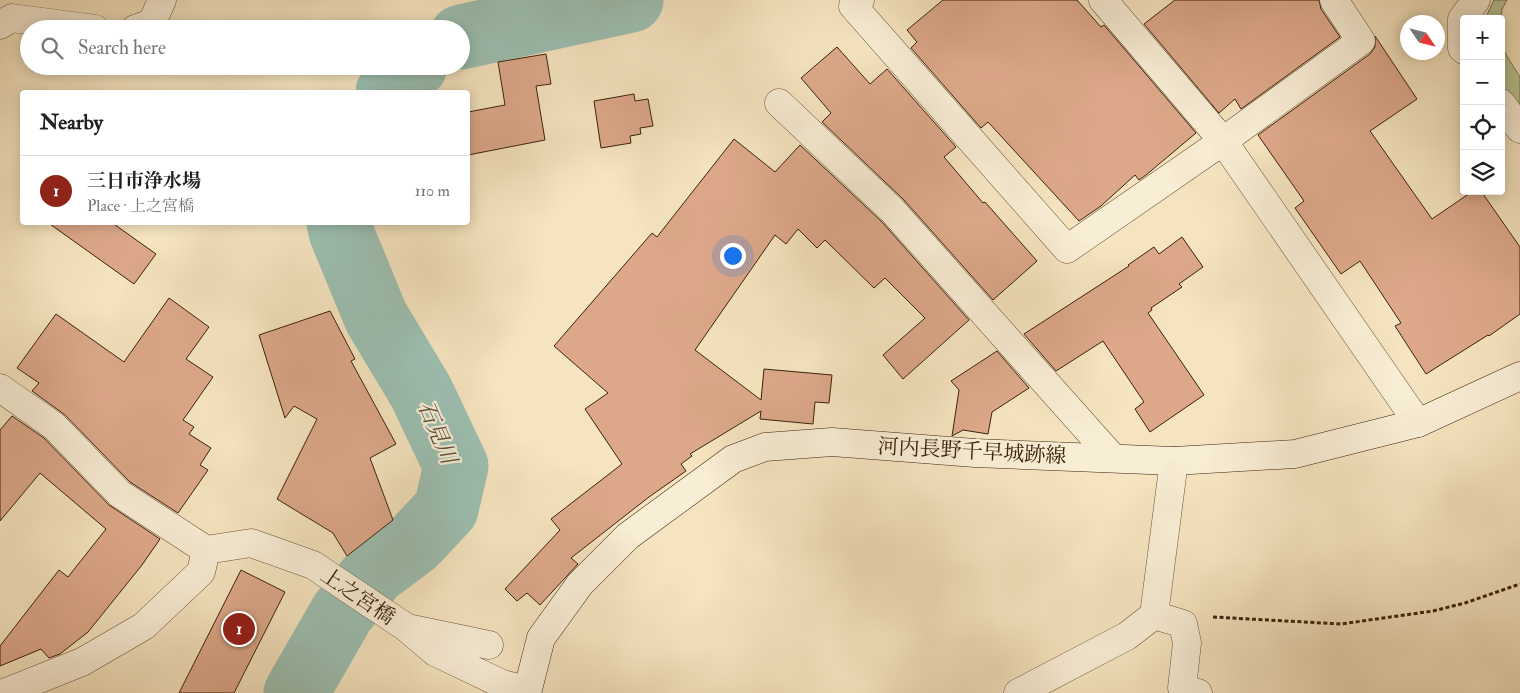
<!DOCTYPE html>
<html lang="en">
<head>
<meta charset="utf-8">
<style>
  body { margin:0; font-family:"IM FELL Double Pica","Noto Serif JP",serif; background:#f2f2f2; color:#202124 }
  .controls { position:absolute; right:15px; top:15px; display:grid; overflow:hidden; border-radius:5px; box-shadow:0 2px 12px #0003 }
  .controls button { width:45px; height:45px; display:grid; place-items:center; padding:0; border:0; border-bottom:1px solid #e0e0e0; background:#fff; color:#202124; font:25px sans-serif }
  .compass { position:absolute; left:1400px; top:15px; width:45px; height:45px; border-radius:50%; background:#fff; box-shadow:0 2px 12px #0003; rotate:125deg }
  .you { position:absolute; left:732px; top:255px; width:18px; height:18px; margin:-12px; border:4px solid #fff; border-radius:50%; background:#1a73e8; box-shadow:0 0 0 8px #1a73e833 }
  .badge { display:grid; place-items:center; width:32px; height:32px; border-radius:50%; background:#8f2418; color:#fff; font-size:16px; font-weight:700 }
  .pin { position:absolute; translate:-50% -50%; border:2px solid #fff; box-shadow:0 1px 5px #0006 }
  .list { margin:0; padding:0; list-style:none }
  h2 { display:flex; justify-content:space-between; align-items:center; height:65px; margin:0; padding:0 20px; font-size:21px }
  h2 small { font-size:16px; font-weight:400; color:#757577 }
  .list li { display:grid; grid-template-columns:32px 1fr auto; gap:15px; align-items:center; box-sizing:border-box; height:70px; padding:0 20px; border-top:1px solid #e0e0e0 }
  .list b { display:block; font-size:19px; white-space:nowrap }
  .list p { margin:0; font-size:16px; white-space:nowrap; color:#757577 }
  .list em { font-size:16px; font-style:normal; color:#757577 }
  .icon { flex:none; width:28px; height:28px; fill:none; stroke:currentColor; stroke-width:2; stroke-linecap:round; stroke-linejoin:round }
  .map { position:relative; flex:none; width:1520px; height:693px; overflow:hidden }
  .search { position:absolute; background:#fff; box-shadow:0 2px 12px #0003; left:20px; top:20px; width:450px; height:55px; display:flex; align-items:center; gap:12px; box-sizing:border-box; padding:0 18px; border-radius:28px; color:#757577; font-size:19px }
  .panel { position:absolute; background:#fff; box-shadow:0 2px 12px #0003; left:20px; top:90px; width:450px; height:135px; border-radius:5px }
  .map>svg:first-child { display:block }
</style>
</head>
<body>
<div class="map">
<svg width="1520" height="693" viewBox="0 0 1520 693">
  <rect width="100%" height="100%" fill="#f5e4bf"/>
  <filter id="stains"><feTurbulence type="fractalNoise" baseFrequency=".004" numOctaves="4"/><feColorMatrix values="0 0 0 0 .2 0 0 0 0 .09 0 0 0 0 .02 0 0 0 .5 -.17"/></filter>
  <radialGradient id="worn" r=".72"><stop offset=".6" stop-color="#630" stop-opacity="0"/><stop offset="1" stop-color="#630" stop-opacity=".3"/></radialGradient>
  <path fill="#b7c596" stroke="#797351" d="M 1494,0 L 1507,0 L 1502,9 L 1501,19 L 1485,19 Z
    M 1501,44 L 1508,58 L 1520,77 L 1520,115 L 1501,86 Z"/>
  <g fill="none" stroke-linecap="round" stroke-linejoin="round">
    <path stroke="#9cbfb1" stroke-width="65" d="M 461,37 L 631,0
      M 388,92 L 415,66
      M 296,693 L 342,613 L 374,573 L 414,543 L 446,509 L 456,466 L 421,392 L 376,317 L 341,232 L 339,222"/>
  </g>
  <path fill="#dca889" stroke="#3b210c" d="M 943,0 L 1077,0 L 1101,27 L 1104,25 L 1196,133 L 1146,175 L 1139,180 L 1135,175 L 1101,206 L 1079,221 L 988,122 L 981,128 L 911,48 L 917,42 L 907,30 Z
    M 1175,0 L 1319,0 L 1321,9 L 1340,37 L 1241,109 L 1235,99 L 1219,113 L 1144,24 Z
    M 1375,36 L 1417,99 L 1370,131 L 1432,219 L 1473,191 L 1481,191 L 1520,247 L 1520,314 L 1489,336 L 1488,335 L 1426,374 L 1395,326 L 1401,323 L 1360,261 L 1341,274 L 1295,208 L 1304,201 L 1258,135 L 1370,54 L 1375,47 Z
    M 837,47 L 870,84 L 887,69 L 956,147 L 944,157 L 983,203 L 985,202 L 1037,261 L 993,300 L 904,200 L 822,122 L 831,113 L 801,78 Z
    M 546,54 L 551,84 L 536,86 L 545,140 L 468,155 L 468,112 L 505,105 L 498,62 Z
    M 634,94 L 635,101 L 648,99 L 653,126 L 640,128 L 641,134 L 630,136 L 631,143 L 601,148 L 594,101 Z
    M 734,139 L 775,172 L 800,145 L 881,221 L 969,320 L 903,379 L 883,355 L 925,318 L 885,278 L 874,288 L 825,240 L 817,248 L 798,229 L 786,244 L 775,235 L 695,350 L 761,400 L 764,369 L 832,375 L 829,403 L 815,402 L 813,424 L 760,419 L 761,411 L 690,454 L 692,456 L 681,464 L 686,471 L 649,497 L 571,558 L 578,564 L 540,605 L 527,593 L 517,601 L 505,589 L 560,530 L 551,519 L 622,464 L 585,409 L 608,393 L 554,346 L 652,233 L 657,237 Z
    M 47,222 L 111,222 L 156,254 L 134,284 Z
    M 1182,237 L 1203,267 L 1179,284 L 1182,287 L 1151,308 L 1152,310 L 1148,313 L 1204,395 L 1150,432 L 1135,409 L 1144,402 L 1103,341 L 1056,371 L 1024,334 L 1129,266 L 1128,265 L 1154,247 L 1159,254 Z
    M 169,298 L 209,327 L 186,359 L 213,377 L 183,420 L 194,427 L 189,434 L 211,448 L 200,465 L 208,470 L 178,513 L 130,482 L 65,415 L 32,391 L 39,383 L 17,368 L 56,314 L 124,362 Z
    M 330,311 L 355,359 L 351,361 L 396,444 L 370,458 L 393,520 L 347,556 L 333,533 L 277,499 L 317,419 L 294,406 L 285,418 L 259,335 Z
    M 997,351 L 1029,388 L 992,412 L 988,434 L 963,430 L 952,436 L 959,390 L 951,381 Z
    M 12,416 L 44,438 L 109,505 L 160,539 L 142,565 L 88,632 L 60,654 L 49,658 L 41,649 L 0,666 L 0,646 L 59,570 L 68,577 L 106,529 L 40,473 L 0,521 L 0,430 Z
    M 241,570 L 285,592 L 234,693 L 179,693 Z"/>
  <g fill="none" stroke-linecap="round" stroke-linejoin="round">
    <g stroke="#6a5239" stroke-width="29">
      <path id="minor" d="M 860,0 L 853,6 L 1067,249 L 1223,141 L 1361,41 L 1334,0
        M 1103,0 L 1223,141 L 1418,423
        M 0,25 L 12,18 L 95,29
        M 135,29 L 152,23 L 162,0
        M 1464,50 L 1462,48 L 1462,19 L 1476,0
        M 779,103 L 892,210 L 1112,457
        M 1501,103 L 1520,129
        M 0,388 L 54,426 L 120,494 L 206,550 L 251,543 L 313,565 L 407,628 L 489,645
        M 1154,615 L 1183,624 L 1187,643 L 1182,688 L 1198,693
        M 408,629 L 435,652 L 502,684 L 527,690
        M 4,693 L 82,662 L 144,626 L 201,572 L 206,550
        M 1018,693 L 1127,636 L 1154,615 L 1174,461"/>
    </g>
    <g stroke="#3b210c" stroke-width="29">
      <path id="secondary" d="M 527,693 L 541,638 L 580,584 L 628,536 L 733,459 L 765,447 L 832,442 L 975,453 L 1174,461 L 1295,454 L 1418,423 L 1520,376"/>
    </g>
    <path stroke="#3b210c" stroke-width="3" stroke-dasharray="4 2.5" stroke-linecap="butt" d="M 1213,617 L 1341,624 L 1433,611 L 1465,603 L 1520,584"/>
    <use href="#minor" stroke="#f8edd5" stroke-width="28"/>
    <use href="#secondary" stroke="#f8edd5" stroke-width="28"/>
  </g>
  <g text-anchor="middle" stroke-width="4.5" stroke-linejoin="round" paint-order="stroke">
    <g font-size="21" fill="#3b210c" stroke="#f8edd5">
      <text transform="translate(972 451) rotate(3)" y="7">河内長野千早城跡線</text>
      <text transform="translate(358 596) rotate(34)" y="7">上之宮橋</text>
    </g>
    <g font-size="22" font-style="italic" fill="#58503e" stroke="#f8edd5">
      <text transform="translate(438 432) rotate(67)" y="8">石見川</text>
    </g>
  </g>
  <rect width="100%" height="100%" filter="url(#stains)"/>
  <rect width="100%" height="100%" fill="url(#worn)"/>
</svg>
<div class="controls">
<button>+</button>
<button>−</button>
<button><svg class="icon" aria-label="locate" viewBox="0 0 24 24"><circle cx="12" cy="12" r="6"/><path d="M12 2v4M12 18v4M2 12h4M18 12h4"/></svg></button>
<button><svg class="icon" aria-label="layers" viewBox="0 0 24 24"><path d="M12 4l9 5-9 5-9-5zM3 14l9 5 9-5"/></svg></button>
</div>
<svg class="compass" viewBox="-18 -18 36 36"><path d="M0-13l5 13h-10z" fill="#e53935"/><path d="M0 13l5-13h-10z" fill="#757577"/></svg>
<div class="you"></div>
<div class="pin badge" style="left:239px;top:629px">1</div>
<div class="search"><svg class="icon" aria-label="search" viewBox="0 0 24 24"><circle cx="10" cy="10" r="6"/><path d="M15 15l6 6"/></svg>Search here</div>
<section class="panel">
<h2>Nearby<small></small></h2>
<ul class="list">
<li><span class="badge">1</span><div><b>三日市浄水場</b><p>Place · 上之宮橋</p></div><em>110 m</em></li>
</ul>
</section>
</div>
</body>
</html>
